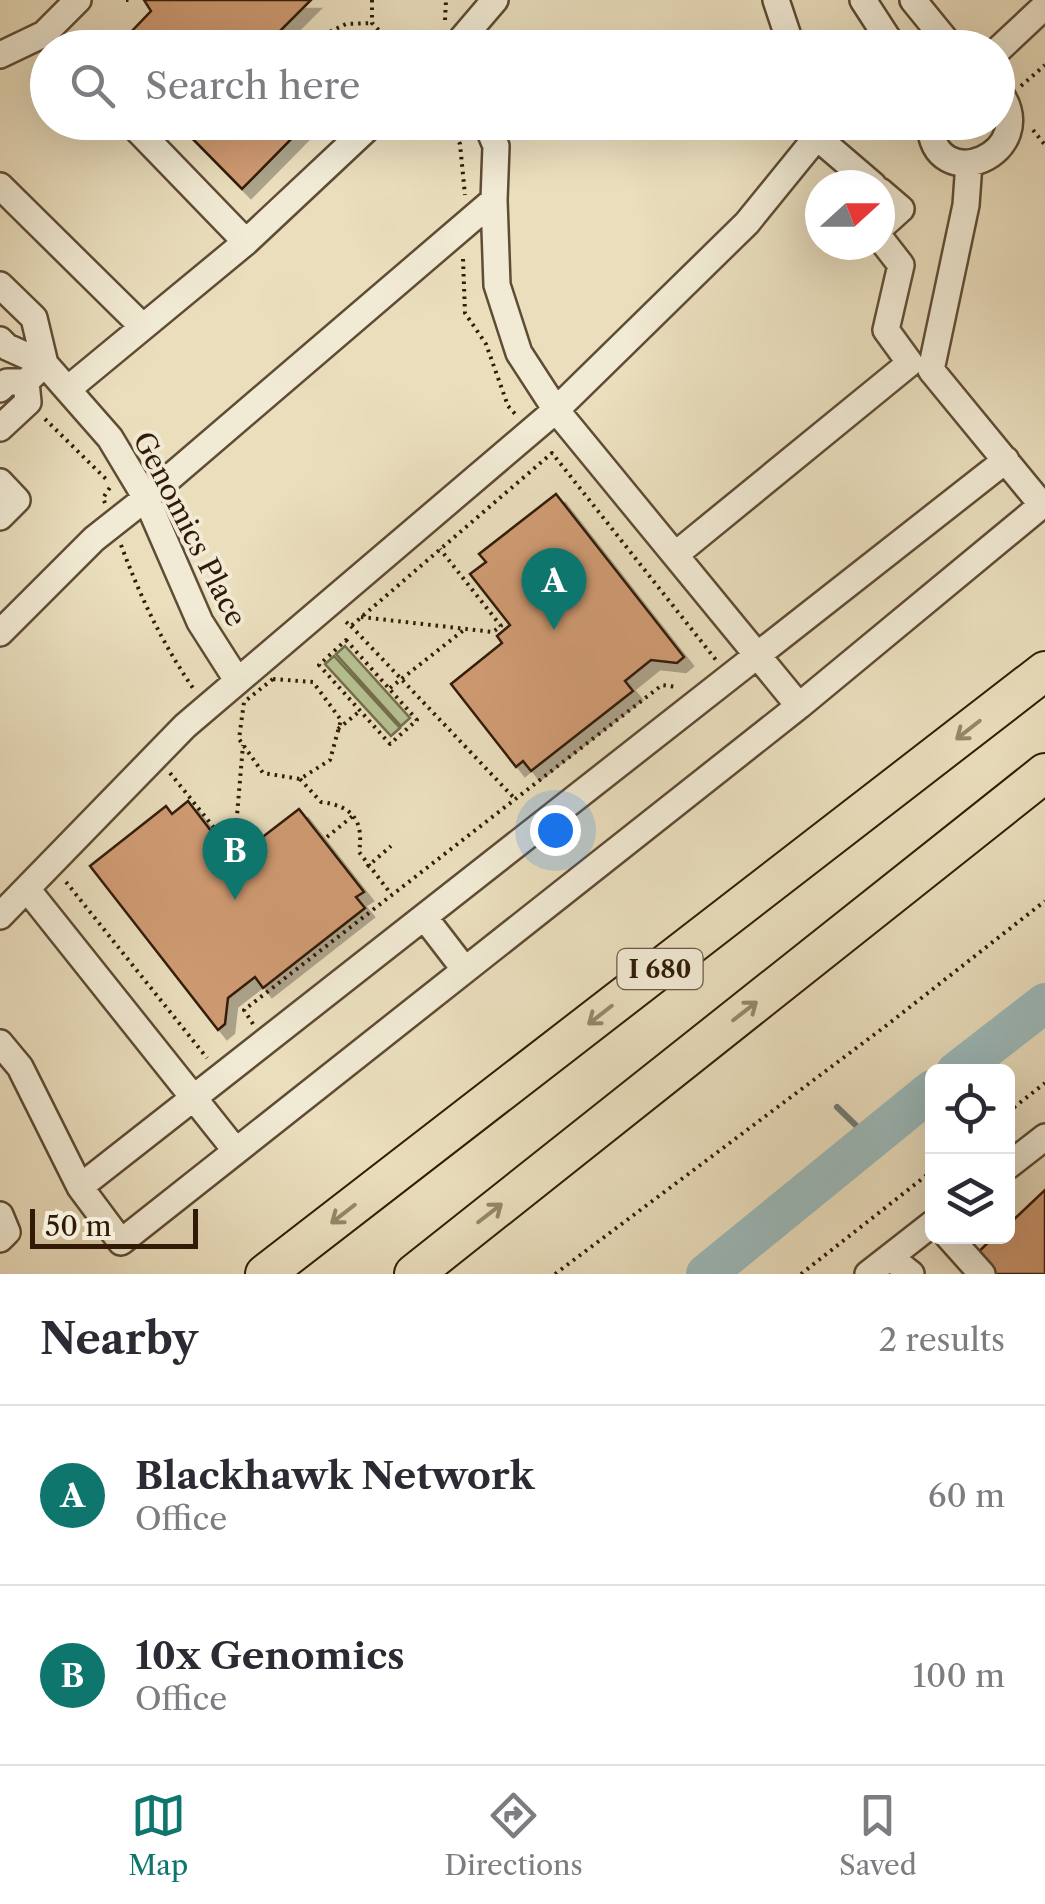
<!DOCTYPE html>
<html lang="en">
<head>
<meta charset="utf-8">
<style>
  body { margin:0; font-family:"Libre Caslon Text",serif; background:#f2f2f3; color:#2b2b33 }
  .controls { position:absolute; right:30px; bottom:30px; display:grid; overflow:hidden; border-radius:15px; box-shadow:0 10px 40px #0002 }
  .controls button { width:90px; height:90px; display:grid; place-items:center; padding:0; border:0; border-bottom:2px solid #e1e1e2; background:#fff; color:#2b2b33; font:50px sans-serif }
  .compass { position:absolute; left:805px; top:170px; width:90px; height:90px; border-radius:50%; background:#fff; box-shadow:0 10px 40px #0002; rotate:69deg }
  .scale { position:absolute; left:30px; bottom:25px; width:168px; box-sizing:border-box; padding-left:10px; border:5px solid #311b07; border-top:0; font-size:28px; line-height:35px; white-space:nowrap; color:#311b07; -webkit-text-stroke:8px #f1ead4; paint-order:stroke }
  .you { position:absolute; left:555px; top:830px; width:35px; height:35px; margin:-25px; border:8px solid #fff; border-radius:50%; background:#1a73e8; box-shadow:0 0 0 15px #1a73e833 }
  .badge { display:grid; place-items:center; width:65px; height:65px; border-radius:50%; background:#0f766e; color:#fff; font-size:32px; font-weight:700 }
  .pin { position:absolute; translate:-50% -82px; filter:drop-shadow(0 2px 5px #0008) }
  .pin::after { content:''; position:absolute; top:52px; width:35px; height:30px; background:inherit; clip-path:polygon(0 0,100% 0,50% 100%) }
  .list { margin:0; padding:0; list-style:none }
  h2 { display:flex; justify-content:space-between; align-items:center; height:130px; margin:0; padding:0 40px; font-size:42px }
  h2 small { font-size:32px; font-weight:400; color:#7c7c81 }
  .list li { display:grid; grid-template-columns:65px 1fr auto; gap:30px; align-items:center; box-sizing:border-box; height:180px; padding:0 40px; border-top:2px solid #e1e1e2 }
  .list b { display:block; font-size:38px; white-space:nowrap }
  .list p { margin:0; font-size:32px; white-space:nowrap; color:#7c7c81 }
  .list em { font-size:32px; font-style:normal; color:#7c7c81 }
  .icon { flex:none; width:55px; height:55px; fill:none; stroke:currentColor; stroke-width:2; stroke-linecap:round; stroke-linejoin:round }
  .map { position:relative; flex:none; width:1045px; height:1274px; overflow:hidden }
  .search { position:absolute; background:#fff; box-shadow:0 10px 40px #0002; left:30px; right:30px; top:30px; height:110px; display:flex; align-items:center; gap:25px; box-sizing:border-box; padding:0 35px; border-radius:55px; color:#7c7c81; font-size:38px }
  .sheet { height:490px; background:#fff }
  nav { display:flex; justify-content:space-around; align-items:center; box-sizing:border-box; height:140px; border-top:2px solid #e1e1e2; background:#fff; font-size:28px; color:#7c7c81 }
  nav a { display:grid; justify-items:center; gap:5px }
  nav .on { color:#0f766e }
  .map>svg:first-child { display:block }
</style>
</head>
<body>
<div class="map">
<svg width="1045" height="1274" viewBox="0 0 1045 1274">
  <defs>
    <filter id="shadow"><feDropShadow dx="9" dy="9" stdDeviation="0" flood-color="#0004"/></filter>
  </defs>
  <rect width="100%" height="100%" fill="#eadebd"/>
  <filter id="stains"><feTurbulence type="fractalNoise" baseFrequency=".002" numOctaves="4"/><feColorMatrix values="0 0 0 0 .2 0 0 0 0 .09 0 0 0 0 .02 0 0 0 .5 -.17"/></filter>
  <radialGradient id="worn" r=".72"><stop offset=".6" stop-color="#630" stop-opacity="0"/><stop offset="1" stop-color="#630" stop-opacity=".3"/></radialGradient>
  <path fill="#b6c192" stroke="#746e4c" stroke-width="2.5" d="M 345,646 L 410,718 L 401,726 L 336,654 Z
    M 334,656 L 400,728 L 391,736 L 325,664 Z"/>
  <g fill="none" stroke-linecap="round" stroke-linejoin="round">
    <path stroke="#717a73" stroke-width="6" d="M 837,1107 L 870,1139"/>
    <path stroke="#9cbabb" stroke-width="40" d="M 956,1072 L 1045,1003
      M 706,1274 L 932,1090"/>
  </g>
  <path fill="#d09b73" stroke="#311b07" stroke-width="2.5" filter="url(#shadow)" d="M 144,0 L 311,0 L 277,34 L 284,40 L 276,48 L 101,48 L 95,41 L 102,35 L 128,35 L 151,11 Z
    M 176,122 L 308,122 L 242,189 Z
    M 556,494 L 684,657 L 677,663 L 651,660 L 625,681 L 633,691 L 531,771 L 523,761 L 516,767 L 451,684 L 502,643 L 497,636 L 510,625 L 470,574 L 486,562 L 479,554 Z
    M 188,801 L 228,853 L 242,842 L 247,849 L 299,809 L 364,892 L 356,897 L 365,908 L 263,988 L 255,977 L 228,998 L 225,1024 L 218,1030 L 90,866 L 166,806 L 172,814 Z
    M 1045,1190 L 1045,1274 L 990,1274 L 974,1256 L 995,1236 L 1008,1236 L 1008,1225 Z"/>
  <g fill="none" stroke-linecap="round" stroke-linejoin="round">
    <g stroke="#5f4c34" stroke-width="30">
      <path id="minor" d="M 776,0 L 792,48
        M 863,0 L 894,48
        M 913,0 L 952,48
        M 454,48 L 495,0
        M 998,50 L 1045,6
        M 0,55 L 44,34 L 78,0
        M 130,122 L 246,242
        M 930,122 C 932,200 1045,154 998,90
        M 817,137 L 873,185
        M 0,186 L 143,327
        M 880,191 L 901,209 L 880,228
        M 0,285 L 34,318 L 45,364
        M 0,340 L 7,347 L 45,364 L 110,438 L 146,498 L 200,622 L 237,680
        M 0,389 L 7,382 L 26,382 L 37,371
        M 68,389 L 246,242 L 374,122
        M 0,428 L 28,402 L 26,382
        M 0,482 L 17,500 L 0,517
        M 675,555 L 910,363 L 886,330 L 901,265 L 880,238
        M 0,633 L 94,539 L 146,498 L 494,200
        M 799,706 L 1042,505 L 931,370 L 966,205 L 969,163
        M 27,889 L 236,1151
        M 0,916 L 185,726 L 556,410 L 747,223 L 829,122
        M 425,918 L 465,970
        M 0,1043 L 20,1067 L 80,1187 L 121,1242 L 799,706 L 556,410 L 519,353 L 497,285 L 494,200 L 496,146 L 486,122
        M 1008,1166 L 1045,1137
        M 80,1187 L 1006,460
        M 0,1215 L 7,1232 L 0,1239
        M 948,1236 L 982,1274
        M 890,1257 L 911,1274
        M 868,1274 L 932,1224"/>
    </g>
    <g stroke="#311b07" stroke-width="42">
      <path id="highway" d="M 265,1274 L 1045,671
        M 414,1274 L 1045,773"/>
    </g>
    <path stroke="#311b07" stroke-width="4" stroke-dasharray="2.5 5" stroke-linecap="butt" d="M 126,0 L 132,0
      M 372,0 L 372,23 L 394,46 L 423,46 L 431,39
      M 445,20 L 446,0
      M 294,48 L 301,35 L 319,37 L 346,24 L 372,23
      M 1021,86 L 1045,65
      M 449,122 L 460,144 L 465,195
      M 1033,130 L 1045,145
      M 463,259 L 465,313 L 486,344 L 508,406 L 517,416
      M 45,419 L 106,479
      M 105,503 L 103,498 L 111,486
      M 121,545 C 140,596 162,643 193,688
      M 361,617 L 493,632 L 501,626 L 440,549
      M 346,622 L 351,626 L 552,453 L 716,660
      M 351,626 L 515,799
      M 346,640 L 417,720 L 390,744 L 319,665 Z
      M 273,679 L 313,682 L 341,720 L 330,760 L 300,779 L 263,773 L 239,739 L 244,702 Z
      M 390,688 L 465,629
      M 338,729 L 360,711
      M 170,773 L 228,845 L 235,839 L 243,745
      M 300,779 L 321,802 C 353,806 364,821 359,852 L 391,894
      M 327,837 L 354,815
      M 367,867 L 391,846
      M 66,882 L 207,1058
      M 253,1024 L 244,1010 L 662,685 L 677,687
      M 1008,1112 L 1045,1083
      M 555,1274 L 887,1025 L 1045,901
      M 801,1274 L 932,1171"/>
    <use href="#minor" stroke="#f1ead4" stroke-width="25"/>
    <use href="#highway" stroke="#eadebd" stroke-width="38"/>
  </g>
  <defs><path id="oneway-shaft" d="M-6 0H5M1.5-3L5.5 0L1.5 3" fill="none" stroke-width="1.6" stroke-linecap="round" stroke-linejoin="round" transform="scale(2.5)"/></defs>
  <g stroke="#97866b">
    <use href="#oneway-shaft" transform="translate(968 730) rotate(142)"/>
    <use href="#oneway-shaft" transform="translate(745 1011) rotate(-38)"/>
    <use href="#oneway-shaft" transform="translate(600 1015) rotate(142)"/>
    <use href="#oneway-shaft" transform="translate(490 1213) rotate(-38)"/>
    <use href="#oneway-shaft" transform="translate(343 1214) rotate(142)"/>
  </g>
  <g text-anchor="middle" stroke-width="8" stroke-linejoin="round" paint-order="stroke">
    <rect fill="#f1ead4" stroke="#6b5944" stroke-width="2.5" x="617.5" y="949" width="85" height="40" rx="8"/>
    <g font-size="25" font-weight="bold" fill="#311b07">
      <text x="660" y="978">I 680</text>
    </g>
    <g font-size="28" fill="#311b07" stroke="#f1ead4">
      <text transform="translate(190 529) rotate(63)" y="10">Genomics Place</text>
    </g>
  </g>
  <rect width="100%" height="100%" filter="url(#stains)"/>
  <rect width="100%" height="100%" fill="url(#worn)"/>
</svg>
<div class="controls">
<button><svg class="icon" aria-label="locate" viewBox="0 0 24 24"><circle cx="12" cy="12" r="6"/><path d="M12 2v4M12 18v4M2 12h4M18 12h4"/></svg></button>
<button><svg class="icon" aria-label="layers" viewBox="0 0 24 24"><path d="M12 4l9 5-9 5-9-5zM3 14l9 5 9-5"/></svg></button>
</div>
<svg class="compass" viewBox="-18 -18 36 36"><path d="M0-13l5 13h-10z" fill="#e53935"/><path d="M0 13l5-13h-10z" fill="#7c7c81"/></svg>
<div class="scale">50 m</div>
<div class="you"></div>
<div class="pin badge" style="left:554px;top:630px">A</div>
<div class="pin badge" style="left:235px;top:900px">B</div>
<div class="search"><svg class="icon" aria-label="search" viewBox="0 0 24 24"><circle cx="10" cy="10" r="6"/><path d="M15 15l6 6"/></svg>Search here</div>
</div>
<section class="sheet">
<h2>Nearby<small>2 results</small></h2>
<ul class="list">
<li><span class="badge">A</span><div><b>Blackhawk Network</b><p>Office</p></div><em>60 m</em></li>
<li><span class="badge">B</span><div><b>10x Genomics</b><p>Office</p></div><em>100 m</em></li>
</ul>
</section>
<nav>
<a class="on"><svg class="icon" aria-label="map" viewBox="0 0 24 24"><path d="M3 6l6-2 6 2 6-2v14l-6 2-6-2-6 2zM9 4v14M15 6v14"/></svg>Map</a>
<a><svg class="icon" aria-label="directions" viewBox="0 0 24 24"><path d="M12 3l9 9-9 9-9-9zM9 14v-3h6M13 9l2 2-2 2"/></svg>Directions</a>
<a><svg class="icon" aria-label="saved" viewBox="0 0 24 24"><path d="M7 4h10v16l-5-4-5 4z"/></svg>Saved</a>
</nav>
</body>
</html>
